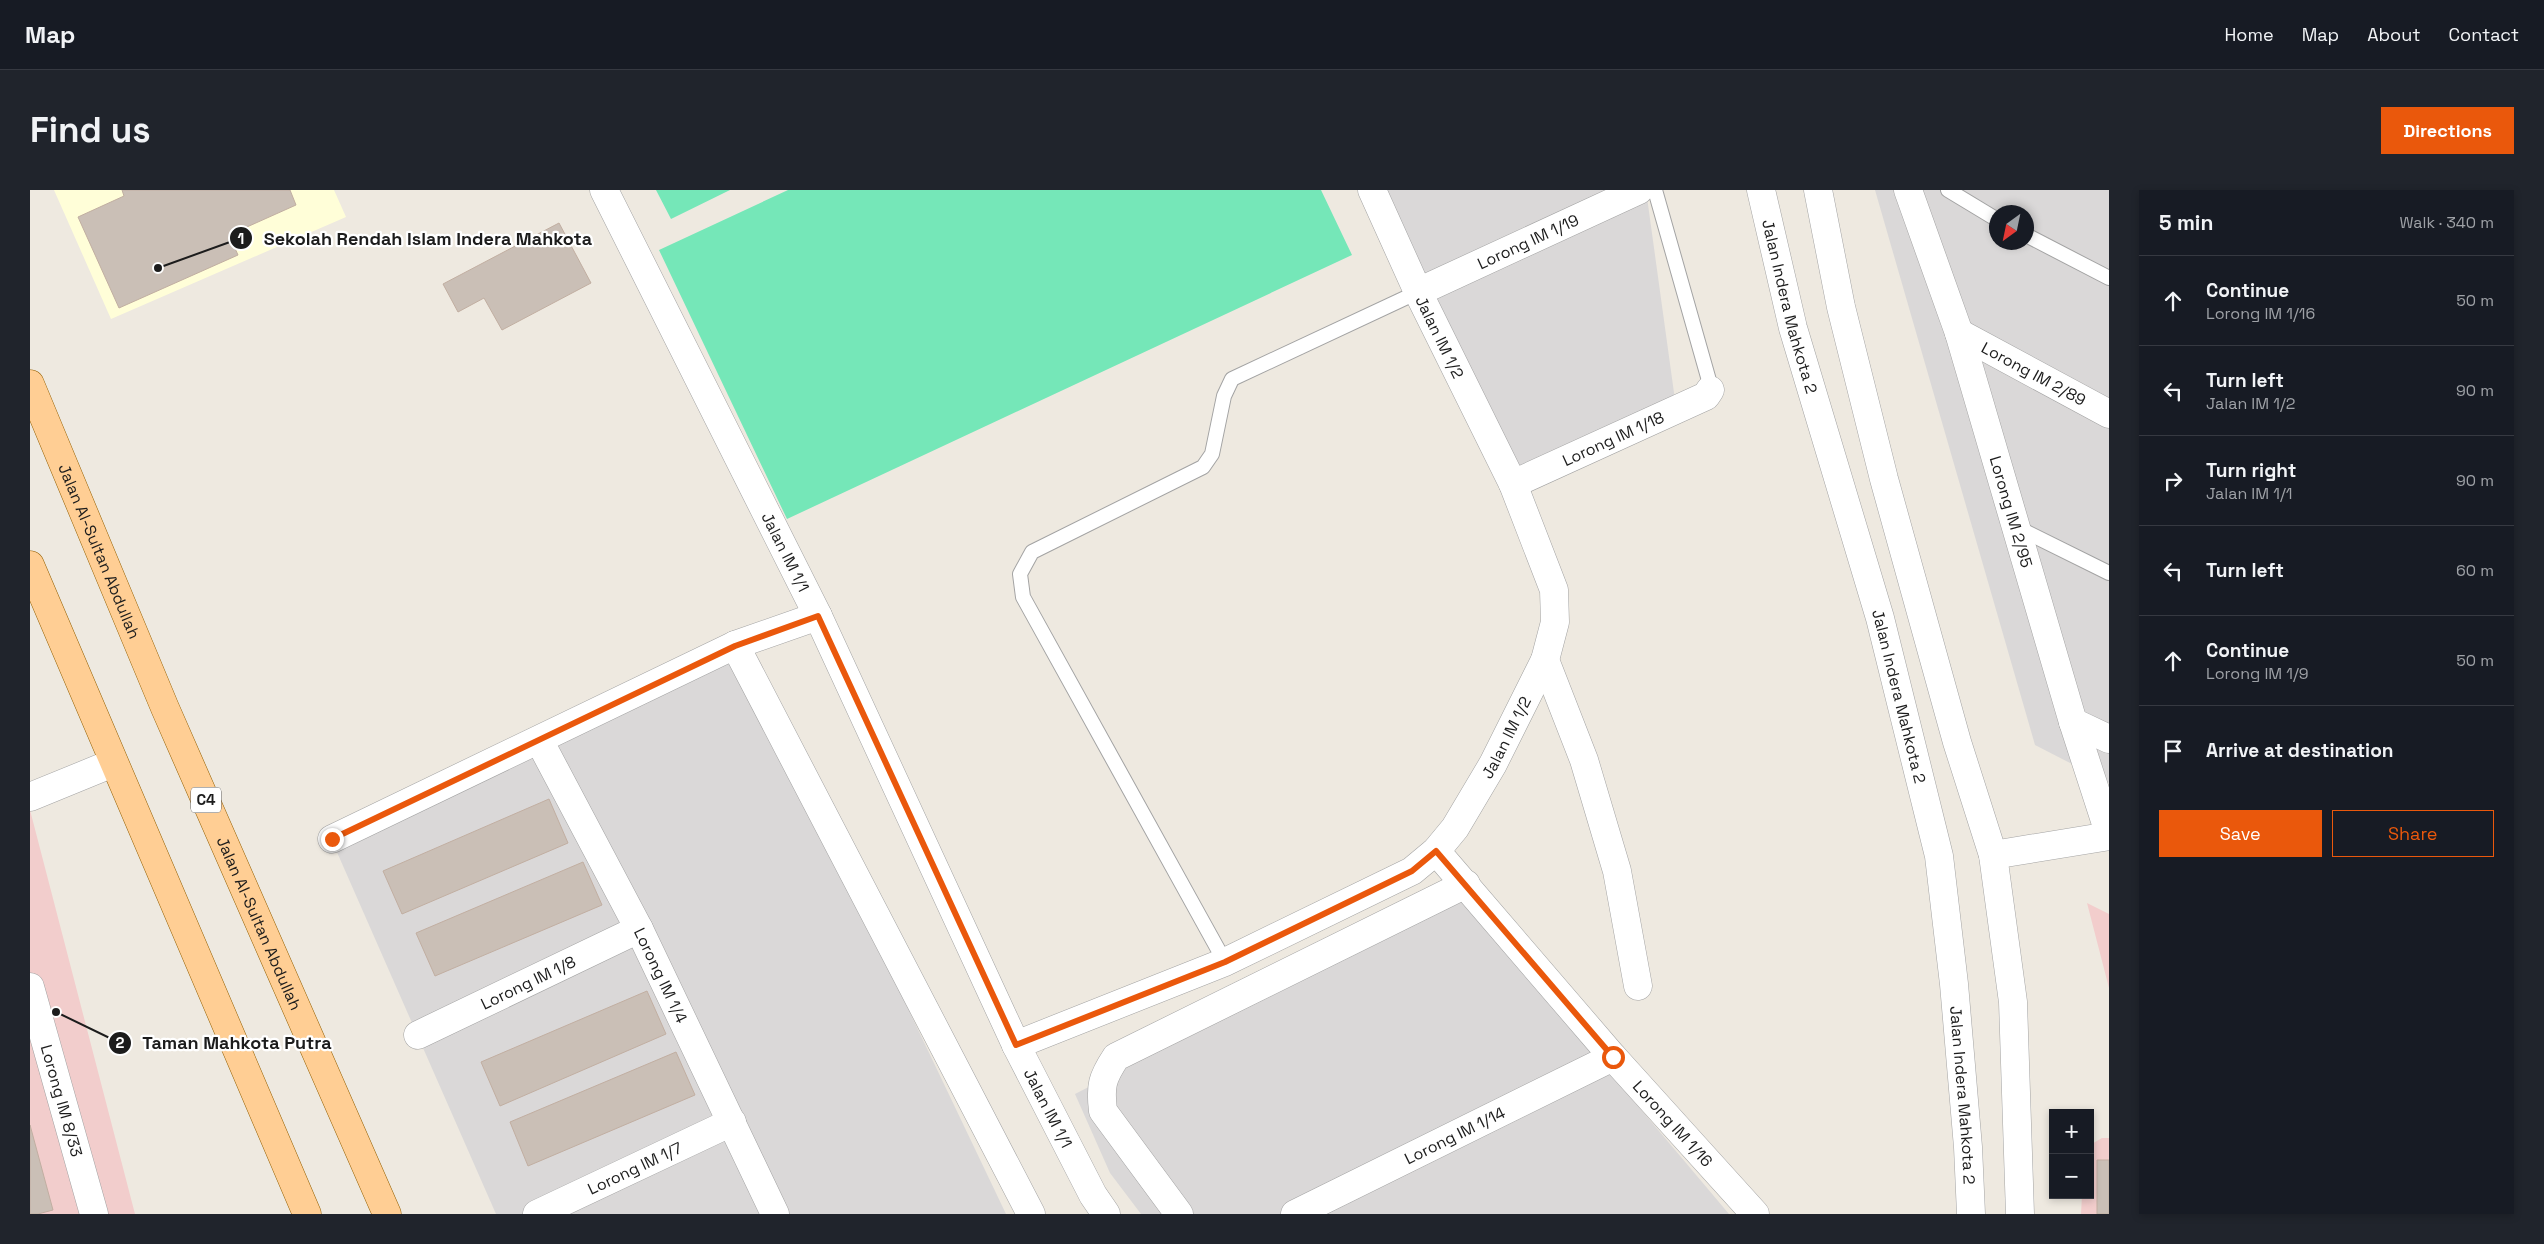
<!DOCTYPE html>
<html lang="en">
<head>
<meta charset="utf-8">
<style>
  body { margin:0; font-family:"Space Grotesk",sans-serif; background:#20242c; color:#f1f3f6 }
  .controls { position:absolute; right:15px; bottom:15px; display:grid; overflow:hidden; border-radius:0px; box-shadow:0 2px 8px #0003 }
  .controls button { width:45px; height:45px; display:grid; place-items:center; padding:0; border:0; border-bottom:1px solid #363941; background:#171b24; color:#f1f3f6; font:25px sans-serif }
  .compass { position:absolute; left:1959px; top:15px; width:45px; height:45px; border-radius:50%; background:#171b24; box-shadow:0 2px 8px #0003; rotate:213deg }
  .stop { position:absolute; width:15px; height:15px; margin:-11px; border:4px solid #ea580c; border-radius:50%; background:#fff }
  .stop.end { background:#ea580c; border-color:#fff; box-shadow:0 1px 5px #0008 }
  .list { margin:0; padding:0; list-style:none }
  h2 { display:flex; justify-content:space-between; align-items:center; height:65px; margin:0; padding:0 20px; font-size:21px }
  h2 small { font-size:16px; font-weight:400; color:#9ea1a6 }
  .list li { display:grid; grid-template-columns:32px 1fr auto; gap:15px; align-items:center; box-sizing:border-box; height:90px; padding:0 20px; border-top:1px solid #363941 }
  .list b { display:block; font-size:19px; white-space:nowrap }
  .list p { margin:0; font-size:16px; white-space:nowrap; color:#9ea1a6 }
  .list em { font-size:16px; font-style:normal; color:#9ea1a6 }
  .actions { display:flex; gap:10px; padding:15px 20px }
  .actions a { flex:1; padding:11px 0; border:1px solid #ea580c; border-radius:0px; text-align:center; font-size:18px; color:#ea580c }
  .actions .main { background:#ea580c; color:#fff }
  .icon { flex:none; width:28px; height:28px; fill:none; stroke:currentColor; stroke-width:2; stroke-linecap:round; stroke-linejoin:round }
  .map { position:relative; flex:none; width:2079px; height:1024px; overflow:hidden; border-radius:0px }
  header { display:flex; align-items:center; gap:30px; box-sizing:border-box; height:70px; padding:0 25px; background:#171b24; border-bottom:1px solid #363941 }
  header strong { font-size:24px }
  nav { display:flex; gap:28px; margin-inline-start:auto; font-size:18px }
  .intro { display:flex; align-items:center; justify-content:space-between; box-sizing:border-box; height:120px; padding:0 30px }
  h1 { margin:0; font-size:35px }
  .button { padding:12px 22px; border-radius:0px; background:#ea580c; color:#fff; font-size:18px; font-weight:700 }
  main { display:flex; gap:30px; padding:0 30px }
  aside { flex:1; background:#171b24; border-radius:0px; box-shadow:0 2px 8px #0003 }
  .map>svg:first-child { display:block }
</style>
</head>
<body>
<header>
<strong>Map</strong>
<nav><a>Home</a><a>Map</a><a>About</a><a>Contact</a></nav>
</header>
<div class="intro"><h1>Find us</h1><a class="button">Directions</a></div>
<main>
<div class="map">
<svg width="2079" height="1024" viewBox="0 0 2079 1024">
  <rect width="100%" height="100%" fill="#eee9e0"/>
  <path fill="#dad8d8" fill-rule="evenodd" d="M 1353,0 L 1616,0 L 1645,210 L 1484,283 Z
    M 1845,0 L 2079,0 L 2079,593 L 2005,555 ZM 1966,22 L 1996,22 L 1996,52 L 1966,52 Z
    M 702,450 L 976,1024 L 466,1024 L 299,644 Z
    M 1431,706 L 1699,1024 L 1111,1024 L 1080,983 L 1045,904 Z"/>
  <path fill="#f2cdcc" d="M 0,620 L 105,1024 L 0,1024 Z
    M 2057,713 L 2079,724 L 2079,798 Z
    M 2072,948 L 2079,948 L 2079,1024 L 2051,1024 L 2052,1005 L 2060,1005 L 2060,955 Z"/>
  <path fill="#fffed8" d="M 24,0 L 304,0 L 316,27 L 81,129 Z"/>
  <path fill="#75e7b8" d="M 626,0 L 700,0 L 641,29 Z
    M 758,0 L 1291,0 L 1322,65 L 757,329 L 629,60 Z"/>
  <path fill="#cabfb6" stroke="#c1aea1" d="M 92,0 L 260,0 L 266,15 L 199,45 L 208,65 L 89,118 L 48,27 L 94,6 Z
    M 529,33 L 561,93 L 472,140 L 454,108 L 428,122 L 413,94 Z
    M 519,609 L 538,653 L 372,724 L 353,681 Z
    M 553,672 L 572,715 L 405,786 L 386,743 Z
    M 617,801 L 636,844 L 470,916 L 451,872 Z
    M 646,862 L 665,905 L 498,976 L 480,932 Z
    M 0,935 L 23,1020 L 8,1024 L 0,1024 Z
    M 2067,970 L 2079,970 L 2079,1024 L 2067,1024 Z"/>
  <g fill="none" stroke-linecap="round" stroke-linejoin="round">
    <g stroke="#a3a3a3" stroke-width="16">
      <path id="service" d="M 1625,0 L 1680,194 L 1680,200
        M 1918,0 L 1966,29
        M 1996,45 L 2079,88
        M 1986,337 L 2079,383
        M 1195,772 L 993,407 L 990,384 L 1002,362 L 1173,277 L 1182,264 L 1194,206 L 1202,189 L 1388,102"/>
    </g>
    <g stroke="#a3a3a3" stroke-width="29">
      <g id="minor">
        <path id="s1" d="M 1878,0 L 1929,143 L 2043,532 L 2079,643"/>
        <path id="s2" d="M 1388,102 L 1609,0"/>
        <path id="s3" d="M 1929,143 L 2079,224"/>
        <path id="s4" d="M 1483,294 L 1676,206 L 1680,200"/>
        <path d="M 705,455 L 1001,1024"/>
        <path d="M 1515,470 L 1554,570 L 1587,681 L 1608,796"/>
        <path d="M 2043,532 L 2079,549"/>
        <path id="s5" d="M 509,550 L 609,739 L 745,1024"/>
        <path d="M 0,607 L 83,573"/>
        <path d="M 302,649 L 705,455 L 788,426"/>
        <path id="s6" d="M 1406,661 L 1583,867 L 1725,1024"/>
        <path d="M 1963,665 L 2079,646"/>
        <path id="s7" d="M 0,797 L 64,1024"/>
        <path id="s8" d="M 388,845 L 609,739"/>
        <path id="s9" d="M 507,1024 L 702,932"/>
        <path d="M 1149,1024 L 1073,921 C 1070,896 1072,888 1086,867 L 1436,694"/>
        <path id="s10" d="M 1265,1024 L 1583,867"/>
      </g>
    </g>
    <g stroke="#a3a3a3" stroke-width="29">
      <g id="tertiary">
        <path id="s11" d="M 574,0 L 788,426 L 986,855 L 1063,1005 L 1076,1024"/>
        <path id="s12" d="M 1731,0 L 1763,138 L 1850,428 L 1909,666 L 1924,794 L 1938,957 L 1941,1024"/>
        <path d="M 1788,0 L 1811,117 L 1854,289 L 1927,552 L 1963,665 L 1983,812 L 1990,1024"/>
        <path id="s13" d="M 986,855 L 1195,772 L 1382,681 L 1406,661 L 1425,638 L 1463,574 L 1515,470 L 1525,432 L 1524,400 L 1483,294 L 1388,102 L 1342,0"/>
      </g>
    </g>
    <g stroke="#935f00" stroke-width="29">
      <g id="primary">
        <path id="s14" d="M 0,194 L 135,518 L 357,1024"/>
        <path d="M 0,375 L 277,1024"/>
      </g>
    </g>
    <use href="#service" stroke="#fff" stroke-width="14"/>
    <use href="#minor" stroke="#fff" stroke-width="28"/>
    <use href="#tertiary" stroke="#fff" stroke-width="28"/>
    <use href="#primary" stroke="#ffce94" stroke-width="28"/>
  </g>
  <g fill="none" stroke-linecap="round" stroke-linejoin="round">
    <path stroke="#ea580c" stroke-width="6" d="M 302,649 L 705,456 L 788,426 L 986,855 L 1195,772 L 1382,681 L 1406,661 L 1583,867"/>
  </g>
  <g text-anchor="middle" stroke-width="4.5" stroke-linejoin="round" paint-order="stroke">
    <rect fill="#fff" stroke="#606060" stroke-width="1" x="161" y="597.5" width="30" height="25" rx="4"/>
    <g font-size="15" font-weight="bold" fill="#1c1c1c">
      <text x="176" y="615">C4</text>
    </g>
    <g font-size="16" fill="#1c1c1c" stroke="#fff">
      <text dy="6" stroke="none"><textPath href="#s2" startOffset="121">Lorong IM 1/19</textPath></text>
      <text dy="6" stroke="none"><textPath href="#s12" startOffset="120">Jalan Indera Mahkota 2</textPath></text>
      <text transform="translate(1410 147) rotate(64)" y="6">Jalan IM 1/2</text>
      <text dy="6" stroke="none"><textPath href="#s3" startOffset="85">Lorong IM 2/89</textPath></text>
      <text dy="6" stroke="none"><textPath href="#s4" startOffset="110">Lorong IM 1/18</textPath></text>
      <text dy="6" stroke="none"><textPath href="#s1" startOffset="338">Lorong IM 2/95</textPath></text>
      <text dy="6" stroke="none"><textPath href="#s14" startOffset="181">Jalan Al-Sultan Abdullah</textPath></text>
      <text dy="6" stroke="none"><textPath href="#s11" startOffset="405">Jalan IM 1/1</textPath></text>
      <text dy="6" stroke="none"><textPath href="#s12" startOffset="525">Jalan Indera Mahkota 2</textPath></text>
      <text dy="6" stroke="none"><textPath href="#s13" startOffset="598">Jalan IM 1/2</textPath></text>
      <text dy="6" stroke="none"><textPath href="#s14" startOffset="586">Jalan Al-Sultan Abdullah</textPath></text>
      <text dy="6" stroke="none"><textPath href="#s5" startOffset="265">Lorong IM 1/4</textPath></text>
      <text dy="6" stroke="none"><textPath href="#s8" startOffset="122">Lorong IM 1/8</textPath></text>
      <text dy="6" stroke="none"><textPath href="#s12" startOffset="930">Jalan Indera Mahkota 2</textPath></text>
      <text dy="6" stroke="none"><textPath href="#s7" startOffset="118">Lorong IM 8/33</textPath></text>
      <text dy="6" stroke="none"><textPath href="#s11" startOffset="1020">Jalan IM 1/1</textPath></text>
      <text dy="6" stroke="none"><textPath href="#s6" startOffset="361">Lorong IM 1/16</textPath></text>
      <text dy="6" stroke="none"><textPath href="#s10" startOffset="178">Lorong IM 1/14</textPath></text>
      <text dy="6" stroke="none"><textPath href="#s9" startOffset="108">Lorong IM 1/7</textPath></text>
    </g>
  </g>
  <path fill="none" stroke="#1c1c1c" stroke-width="2" d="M128 78L211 48M26 822L90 853"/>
  <g fill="#1c1c1c" stroke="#fff" stroke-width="2">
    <circle cx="128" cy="78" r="5"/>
    <circle cx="26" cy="822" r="5"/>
    <circle cx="211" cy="48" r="12"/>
    <circle cx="90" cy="853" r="12"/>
  </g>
  <g font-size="15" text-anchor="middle" font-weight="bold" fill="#fff">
    <text x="211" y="54">1</text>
    <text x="90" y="858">2</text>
  </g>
  <g font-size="18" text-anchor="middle" font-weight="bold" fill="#1c1c1c" stroke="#fff" stroke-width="4.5" stroke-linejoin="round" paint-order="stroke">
    <text x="398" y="55">Sekolah Rendah Islam Indera Mahkota</text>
    <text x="207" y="859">Taman Mahkota Putra</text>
  </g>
</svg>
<div class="controls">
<button>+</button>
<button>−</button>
</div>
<svg class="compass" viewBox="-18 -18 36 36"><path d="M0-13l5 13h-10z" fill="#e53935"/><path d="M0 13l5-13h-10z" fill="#9ea1a6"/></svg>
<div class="stop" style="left:1583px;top:867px"></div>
<div class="stop end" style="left:302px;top:649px"></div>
</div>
<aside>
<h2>5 min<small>Walk · 340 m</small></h2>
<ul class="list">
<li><svg class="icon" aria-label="ahead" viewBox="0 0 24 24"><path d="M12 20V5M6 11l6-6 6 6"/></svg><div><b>Continue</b><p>Lorong IM 1/16</p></div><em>50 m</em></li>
<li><svg class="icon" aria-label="left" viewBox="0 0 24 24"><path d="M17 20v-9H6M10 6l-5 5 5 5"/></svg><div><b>Turn left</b><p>Jalan IM 1/2</p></div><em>90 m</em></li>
<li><svg class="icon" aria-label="right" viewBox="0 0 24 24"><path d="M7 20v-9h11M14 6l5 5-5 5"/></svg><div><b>Turn right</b><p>Jalan IM 1/1</p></div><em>90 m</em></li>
<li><svg class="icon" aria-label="left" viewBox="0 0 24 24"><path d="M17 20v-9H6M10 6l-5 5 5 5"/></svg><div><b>Turn left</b></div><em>60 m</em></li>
<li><svg class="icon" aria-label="ahead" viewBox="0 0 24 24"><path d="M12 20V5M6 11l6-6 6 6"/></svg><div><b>Continue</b><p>Lorong IM 1/9</p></div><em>50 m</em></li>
<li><svg class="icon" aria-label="arrive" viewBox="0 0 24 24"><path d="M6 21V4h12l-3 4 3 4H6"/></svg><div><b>Arrive at destination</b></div></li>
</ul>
<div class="actions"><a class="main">Save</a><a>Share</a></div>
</aside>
</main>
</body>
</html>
